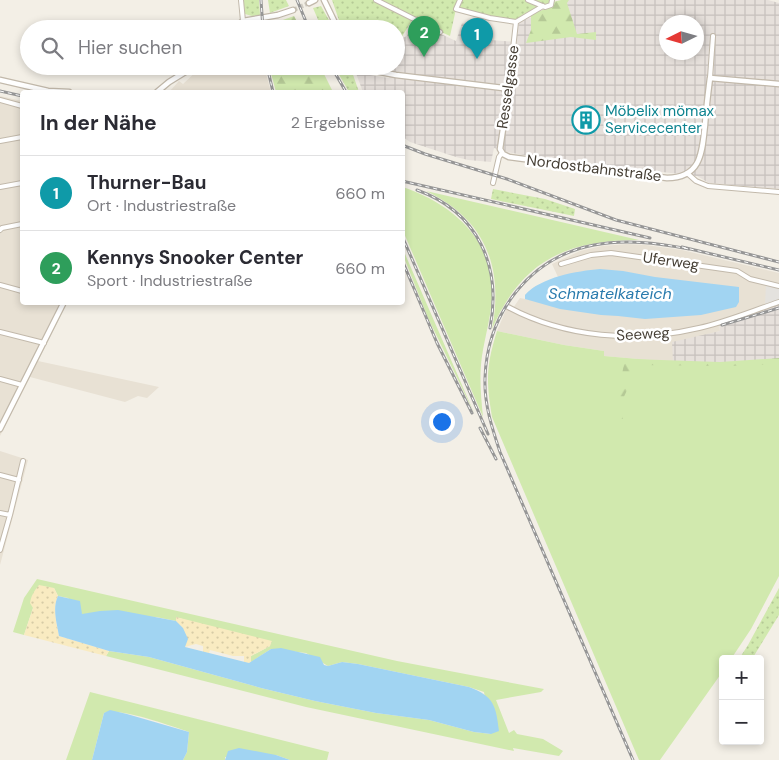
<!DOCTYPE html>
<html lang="de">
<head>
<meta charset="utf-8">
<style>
  body { margin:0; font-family:"DM Sans",sans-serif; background:#f2f2f3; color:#2b2b33 }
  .controls { position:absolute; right:15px; bottom:15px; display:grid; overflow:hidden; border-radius:5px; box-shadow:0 2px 8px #0003 }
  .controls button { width:45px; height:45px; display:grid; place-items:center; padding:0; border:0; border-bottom:1px solid #e1e1e2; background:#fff; color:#2b2b33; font:25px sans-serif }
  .compass { position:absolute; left:659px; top:15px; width:45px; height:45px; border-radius:50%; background:#fff; box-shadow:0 2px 8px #0003; rotate:265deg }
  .you { position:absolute; left:441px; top:421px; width:18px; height:18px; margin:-12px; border:4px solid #fff; border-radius:50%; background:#1a73e8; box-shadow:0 0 0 8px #1a73e833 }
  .badge { display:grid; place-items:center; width:32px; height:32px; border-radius:50%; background:#ff2c12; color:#fff; font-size:16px; font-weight:700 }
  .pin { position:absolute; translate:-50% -41px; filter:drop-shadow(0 1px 2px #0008) }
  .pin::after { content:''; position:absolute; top:26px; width:18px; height:15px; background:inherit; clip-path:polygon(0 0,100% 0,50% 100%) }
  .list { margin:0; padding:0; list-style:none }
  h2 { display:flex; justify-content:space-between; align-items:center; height:65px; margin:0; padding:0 20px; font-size:21px }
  h2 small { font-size:16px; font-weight:400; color:#7c7c81 }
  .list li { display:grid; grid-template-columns:32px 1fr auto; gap:15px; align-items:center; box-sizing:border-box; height:75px; padding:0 20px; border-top:1px solid #e1e1e2 }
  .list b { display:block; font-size:19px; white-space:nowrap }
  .list p { margin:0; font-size:16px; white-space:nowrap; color:#7c7c81 }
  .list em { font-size:16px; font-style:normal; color:#7c7c81 }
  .icon { flex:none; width:28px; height:28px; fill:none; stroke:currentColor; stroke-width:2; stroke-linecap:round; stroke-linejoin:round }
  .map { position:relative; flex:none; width:779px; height:760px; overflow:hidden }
  .search { position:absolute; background:#fff; box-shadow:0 2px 8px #0003; left:20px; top:20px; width:385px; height:55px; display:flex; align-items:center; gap:12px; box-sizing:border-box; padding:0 18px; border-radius:28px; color:#7c7c81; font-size:19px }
  .panel { position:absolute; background:#fff; box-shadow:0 2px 8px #0003; left:20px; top:90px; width:385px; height:215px; border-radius:5px }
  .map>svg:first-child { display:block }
</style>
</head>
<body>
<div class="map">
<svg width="779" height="760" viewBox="0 0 779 760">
  <defs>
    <pattern id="industrial-grid" width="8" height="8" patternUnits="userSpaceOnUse" patternTransform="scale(1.25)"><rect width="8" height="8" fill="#e6e0db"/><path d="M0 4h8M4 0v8" fill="none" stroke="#c7c1bd"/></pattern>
    <pattern id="forest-firs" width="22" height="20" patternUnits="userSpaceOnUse" patternTransform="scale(1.25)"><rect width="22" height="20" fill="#d1e9ae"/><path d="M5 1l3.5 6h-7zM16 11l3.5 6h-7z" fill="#b5c996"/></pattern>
    <pattern id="sand-dots" width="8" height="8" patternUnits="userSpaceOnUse" patternTransform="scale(1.25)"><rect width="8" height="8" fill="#f9ebc1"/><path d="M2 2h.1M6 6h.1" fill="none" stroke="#d7cba6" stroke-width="1.8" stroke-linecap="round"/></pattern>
    <pattern id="park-dots" width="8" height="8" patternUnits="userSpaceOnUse" patternTransform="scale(1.25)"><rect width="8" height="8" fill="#d1e9ae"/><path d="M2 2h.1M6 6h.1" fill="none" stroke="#b5c996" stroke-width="1.8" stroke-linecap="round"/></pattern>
  </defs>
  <rect width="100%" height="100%" fill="#f3efe6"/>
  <path fill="#e8e1d4" d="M 202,66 L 264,66 L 271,92 L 169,92 L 179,81 L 183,84 Z
    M 0,96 L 22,101 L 22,302 L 67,303 L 38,361 L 159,387 L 147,398 L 138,396 L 125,402 L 30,377 L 0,436 Z
    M 627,244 L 646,245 L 682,250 L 779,273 L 779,304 L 719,324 L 720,331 L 703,336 L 673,362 L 604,356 L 604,351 L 564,345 L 497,331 L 508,305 L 510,304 L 513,308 L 520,298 L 525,299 L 525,295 L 534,287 L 558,277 L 552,264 L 580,251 L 602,246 Z
    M 0,451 L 28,460 L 0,565 Z"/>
  <path fill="url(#industrial-grid)" fill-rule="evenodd" d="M 567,0 L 768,0 L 779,3 L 779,189 L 709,183 L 697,176 L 548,159 L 512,153 L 494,148 L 491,162 L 468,160 L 456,157 L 410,142 L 403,137 L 402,92 L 363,92 L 354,68 L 356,67 L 370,75 L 389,78 L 392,66 L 396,66 L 396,52 L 400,39 L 407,36 L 413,21 L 456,41 L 462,23 L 480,27 L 478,39 L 516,42 L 519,22 L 567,3 ZM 666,22 L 696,22 L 696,52 L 666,52 Z
    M 779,304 L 779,362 L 673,362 L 672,342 L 720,331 L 719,324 Z"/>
  <path fill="#d1e9ae" d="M 403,187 C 452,204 494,239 492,296 C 491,317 485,336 482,356 C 479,377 481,396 483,417 L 403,231 Z
    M 426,191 L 639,240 C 567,240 522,260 492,329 C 504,267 485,219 426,191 Z
    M 402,247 L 475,415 L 428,318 L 403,255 Z
    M 497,331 L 564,345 L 604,351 L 604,356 L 673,362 L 779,362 L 779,576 L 751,629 L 731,659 L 723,659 L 723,671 L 660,760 L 639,760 L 492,417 C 486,381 486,366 497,331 Z
    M 37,579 L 397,661 L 544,689 L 541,692 L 496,700 L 509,733 L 514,730 L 517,734 L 543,739 L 563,751 L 559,756 L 513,748 L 514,751 L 306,707 L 106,656 L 109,651 L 149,657 L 261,688 L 315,701 L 376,713 L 429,720 L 474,732 L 491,734 L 484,692 L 469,687 L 358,664 L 342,662 L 328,666 L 306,653 L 271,649 L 251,662 L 251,656 L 270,646 L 176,617 L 176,621 L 156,617 L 82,614 L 68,598 L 58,596 L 54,588 L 33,608 L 24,635 L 13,632 L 24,598 Z
    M 90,692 L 329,752 L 327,760 L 290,760 L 276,755 L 225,757 L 225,760 L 183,760 L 187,752 L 189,732 C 170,726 120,707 104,713 L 92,760 L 66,760 Z"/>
  <path fill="url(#forest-firs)" d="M 561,0 L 569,0 L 567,3 L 577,34 L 596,32 L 596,40 L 571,37 L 526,43 L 531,30 L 531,14 L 551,7 L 553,2 Z
    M 294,16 L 301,29 L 265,29 L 265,23 L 280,21 Z
    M 269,66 L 320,66 L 333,92 L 276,92 Z
    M 779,358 L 779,364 L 730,366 L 635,365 C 631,372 627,374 625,382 L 629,384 C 628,391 623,395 623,403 L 620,406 L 623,419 L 617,419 L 616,405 L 624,364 L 632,359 L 720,362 Z"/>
  <path fill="url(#sand-dots)" d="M 39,585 L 54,588 L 58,596 C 52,608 57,624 59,636 L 109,651 L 106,656 L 24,635 L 33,608 L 30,603 C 31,596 34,591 39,585 Z
    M 176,617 L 272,641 L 270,646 L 251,656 L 251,662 L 249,663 L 244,662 L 244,656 L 233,656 L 210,650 L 209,653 L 203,652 L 203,646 L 196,644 L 184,647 L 176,621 Z"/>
  <path fill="url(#park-dots)" d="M 243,0 L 259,0 L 260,15 L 252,16 L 245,14 Z
    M 268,0 L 286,0 L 289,6 L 270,13 Z
    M 332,0 L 552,0 L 551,4 L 516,22 L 496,19 L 456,9 L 450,36 L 413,19 L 401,38 L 396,37 L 396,29 L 342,29 Z
    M 321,6 L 334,29 L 322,29 L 313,8 Z
    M 334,66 L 350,66 L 359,92 L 349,92 Z
    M 493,189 L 545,199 L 575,209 L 574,216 L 491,199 Z
    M 779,588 L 779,615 L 752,659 L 739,659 L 748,645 Z"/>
  <path fill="#e4e2de" d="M 766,284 L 779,287 L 779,301 L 765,305 Z"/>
  <path fill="#a1d4f2" d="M 600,269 L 623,271 L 655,277 L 739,287 L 739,302 L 736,307 L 701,315 L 645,319 L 618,316 L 601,315 L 560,309 L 525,299 L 525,295 C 541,277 577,271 600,269 Z
    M 58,596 L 80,601 L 82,614 L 100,611 L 118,610 L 176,621 L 183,628 L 188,639 L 185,647 L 249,663 L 271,649 L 281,648 L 320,657 L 324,665 L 328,666 L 342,662 L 358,664 L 469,687 C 494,696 496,706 499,731 L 491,734 L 474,732 L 429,720 L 376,713 L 315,701 L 261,688 L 149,657 L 109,651 L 59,636 C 57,624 52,608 58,596 Z
    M 110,710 L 127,714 L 189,732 L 187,752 L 183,760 L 92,760 L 104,713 Z
    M 239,748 L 276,755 L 290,760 L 225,760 L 228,751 Z"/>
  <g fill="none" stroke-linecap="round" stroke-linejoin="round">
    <path stroke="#d0ccc3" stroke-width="4.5" stroke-dasharray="4.5 2" stroke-linecap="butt" d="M 293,10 L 309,3"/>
    <g stroke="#c2b9ab" stroke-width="6">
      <path id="minor" d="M 241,0 L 243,21
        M 376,0 L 440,32
        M 460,0 L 456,9 L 490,18 L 516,22 L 543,6
        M 528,0 L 545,7 L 551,5 L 552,0
        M 353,66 L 353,68
        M 710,78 L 713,36
        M 505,90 L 509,85 L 516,22
        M 0,100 L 22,106
        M 0,141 L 22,137
        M 687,173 L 696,181 L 708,186 L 779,192
        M 493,183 L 499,157 L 502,153
        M 0,187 L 22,183
        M 0,230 L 2,228 L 22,224
        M 561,264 L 591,255 L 611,253 L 737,271 L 750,279 L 779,286
        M 0,285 L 22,291
        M 508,307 C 566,338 635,343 699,328 C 726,322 752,311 779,302
        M 0,332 L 44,343
        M 0,379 L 22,385
        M 0,475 L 19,480
        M 0,513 L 10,515
        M 0,550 L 10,515 L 23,461"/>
    </g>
    <g stroke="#c2b9ab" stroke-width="7">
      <path id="tertiary" d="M 324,0 L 338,29
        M 309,3 L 315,0
        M 233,29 L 243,21 L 278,15 L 293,10
        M 361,66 L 375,71 L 396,75 L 503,88 L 508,96 L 500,149 L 503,154 L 509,157 L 667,178 C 702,178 702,151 705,125 C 706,109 708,94 710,78 L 779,84
        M 0,80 L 48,91 L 69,92
        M 157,92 L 169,82 L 195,66
        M 0,429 L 64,302"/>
    </g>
    <use href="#minor" stroke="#fff" stroke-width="4"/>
    <use href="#tertiary" stroke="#fff" stroke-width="4.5"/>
    <g stroke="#969696" stroke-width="3">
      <path id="rail" d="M 261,0 L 263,29
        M 297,0 L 309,29
        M 267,66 L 273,92
        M 331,66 L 346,92
        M 0,91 L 22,96
        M 402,145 L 425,154 L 507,179 L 616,220 L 779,262
        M 402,181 L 650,238
        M 417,190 C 478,212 502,266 490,328
        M 402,236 L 488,434
        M 682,247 L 779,270
        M 402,260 L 437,343 L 472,413
        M 722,325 L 779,308
        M 480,428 L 496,459
        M 633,760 L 500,452 C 492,428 484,404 485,378 C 487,313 530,257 594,245 C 626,239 657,243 689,249"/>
    </g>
    <use href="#rail" stroke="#fff" stroke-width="1" stroke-dasharray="4" stroke-linecap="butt"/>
  </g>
  <defs>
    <g id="building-ring" transform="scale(1.4375)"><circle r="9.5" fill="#fff" stroke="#0f9aa8" stroke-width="1.5"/><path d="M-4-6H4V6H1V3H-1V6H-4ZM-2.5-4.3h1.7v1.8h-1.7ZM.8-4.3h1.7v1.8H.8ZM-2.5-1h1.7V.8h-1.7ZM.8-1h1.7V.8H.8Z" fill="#0f9aa8"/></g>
  </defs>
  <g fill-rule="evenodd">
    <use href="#building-ring" x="586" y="120"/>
  </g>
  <g text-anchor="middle" stroke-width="5" stroke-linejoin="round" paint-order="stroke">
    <g font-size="15" fill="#463f35" stroke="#fff">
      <text transform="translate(508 87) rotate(-82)" y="5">Resselgasse</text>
      <text transform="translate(594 168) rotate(7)" y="5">Nordostbahnstraße</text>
      <text transform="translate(671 261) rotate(8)" y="5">Uferweg</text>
      <text transform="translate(643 334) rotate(-3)" y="5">Seeweg</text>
    </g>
    <g font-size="15" fill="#0d838f" stroke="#fff" text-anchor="start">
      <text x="605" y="116">Möbelix mömax<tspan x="605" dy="17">Servicecenter</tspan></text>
    </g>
    <g font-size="16" font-style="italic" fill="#2a7bad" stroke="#fff">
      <text x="610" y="299">Schmatelkateich</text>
    </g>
  </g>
</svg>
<div class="controls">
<button>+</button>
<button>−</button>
</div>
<svg class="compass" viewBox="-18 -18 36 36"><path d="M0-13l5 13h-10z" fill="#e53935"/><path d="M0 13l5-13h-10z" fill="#7c7c81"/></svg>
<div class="you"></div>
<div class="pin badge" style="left:477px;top:59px;background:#0f9aa8">1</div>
<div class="pin badge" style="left:424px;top:57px;background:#2e9e5b">2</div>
<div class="search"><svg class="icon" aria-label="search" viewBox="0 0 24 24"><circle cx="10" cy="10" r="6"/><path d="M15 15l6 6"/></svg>Hier suchen</div>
<section class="panel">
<h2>In der Nähe<small>2 Ergebnisse</small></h2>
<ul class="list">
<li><span class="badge" style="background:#0f9aa8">1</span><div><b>Thurner-Bau</b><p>Ort · Industriestraße</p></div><em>660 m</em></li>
<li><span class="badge" style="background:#2e9e5b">2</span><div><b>Kennys Snooker Center</b><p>Sport · Industriestraße</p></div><em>660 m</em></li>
</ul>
</section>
</div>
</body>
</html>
